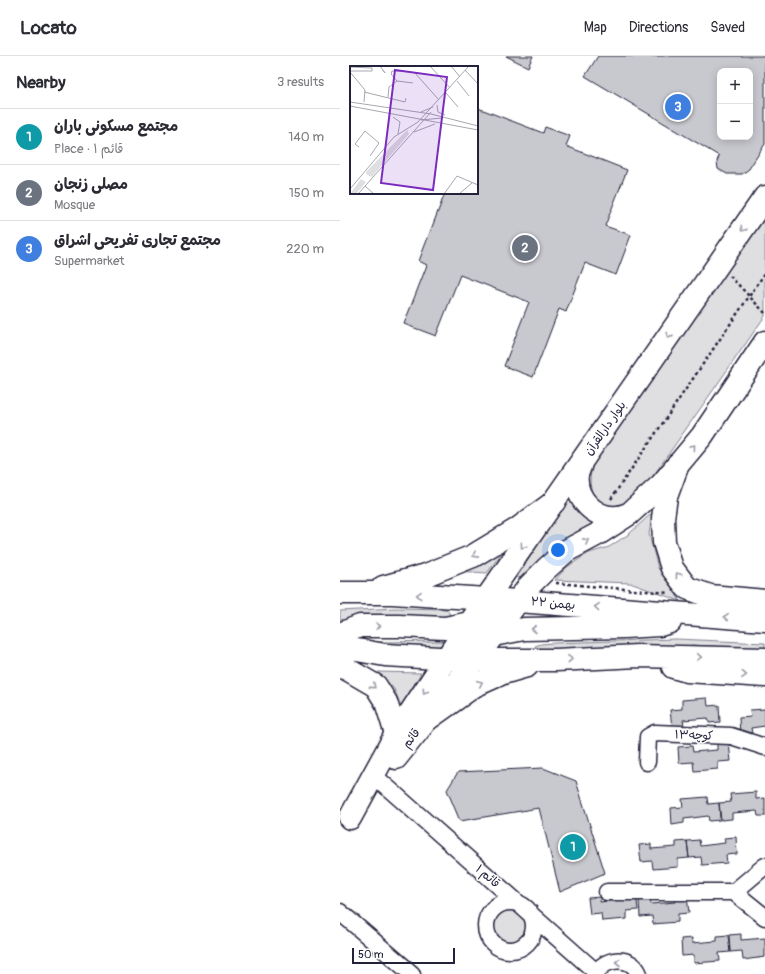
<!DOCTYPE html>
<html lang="en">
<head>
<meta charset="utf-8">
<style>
  body { margin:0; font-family:Pangolin,"Playpen Sans Arabic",sans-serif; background:#f7f7f7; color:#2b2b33 }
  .controls { position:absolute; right:12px; top:12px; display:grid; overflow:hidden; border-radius:8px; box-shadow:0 2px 10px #0003 }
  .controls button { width:36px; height:36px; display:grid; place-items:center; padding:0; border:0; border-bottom:1px solid #e1e1e2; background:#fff; color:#2b2b33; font:20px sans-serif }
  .scale { position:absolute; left:12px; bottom:10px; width:103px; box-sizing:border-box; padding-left:4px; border:2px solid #22223b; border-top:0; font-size:11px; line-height:14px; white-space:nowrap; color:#22223b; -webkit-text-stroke:3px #fff; paint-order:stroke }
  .you { position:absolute; left:218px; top:494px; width:14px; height:14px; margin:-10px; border:3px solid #fff; border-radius:50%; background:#1a73e8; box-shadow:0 0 0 6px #1a73e833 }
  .badge { display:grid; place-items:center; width:26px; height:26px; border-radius:50%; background:#1f6fb2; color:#fff; font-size:13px; font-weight:700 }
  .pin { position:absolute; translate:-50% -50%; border:2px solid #fff; box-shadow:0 1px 4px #0006 }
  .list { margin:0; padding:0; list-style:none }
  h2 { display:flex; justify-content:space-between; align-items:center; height:52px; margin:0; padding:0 16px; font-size:17px }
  h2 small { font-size:13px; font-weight:400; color:#7c7c81 }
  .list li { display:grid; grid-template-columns:26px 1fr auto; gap:12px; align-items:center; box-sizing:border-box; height:56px; padding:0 16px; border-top:1px solid #e1e1e2 }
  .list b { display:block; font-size:15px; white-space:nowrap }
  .list p { margin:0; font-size:13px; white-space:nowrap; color:#7c7c81 }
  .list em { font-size:13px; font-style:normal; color:#7c7c81 }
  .map { position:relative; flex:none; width:425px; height:918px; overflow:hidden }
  header { display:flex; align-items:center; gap:24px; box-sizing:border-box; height:56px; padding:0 20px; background:#fff; border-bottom:1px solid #e1e1e2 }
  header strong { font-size:19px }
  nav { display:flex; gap:22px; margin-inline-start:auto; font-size:14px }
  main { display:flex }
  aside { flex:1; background:#fff }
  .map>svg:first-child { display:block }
</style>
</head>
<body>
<header>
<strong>Locato</strong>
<nav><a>Map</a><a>Directions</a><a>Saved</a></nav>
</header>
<main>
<aside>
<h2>Nearby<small>3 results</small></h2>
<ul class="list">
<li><span class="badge" style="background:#0f9aa8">1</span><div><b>مجتمع مسکونی باران</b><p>Place · قائم ۱</p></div><em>140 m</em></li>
<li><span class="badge" style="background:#6b7280">2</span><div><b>مصلی زنجان</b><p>Mosque</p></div><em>150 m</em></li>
<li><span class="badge" style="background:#3f7fe0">3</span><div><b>مجتمع تجاری تفریحی اشراق</b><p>Supermarket</p></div><em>220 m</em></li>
</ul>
</aside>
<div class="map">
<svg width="425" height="918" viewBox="0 0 425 918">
  <rect width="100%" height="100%" fill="#fff"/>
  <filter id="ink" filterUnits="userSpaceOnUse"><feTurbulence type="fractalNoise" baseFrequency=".025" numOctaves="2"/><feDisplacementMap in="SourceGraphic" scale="8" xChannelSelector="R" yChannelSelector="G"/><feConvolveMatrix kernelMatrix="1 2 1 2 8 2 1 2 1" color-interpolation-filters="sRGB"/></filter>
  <g filter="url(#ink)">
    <path fill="#dfdfe2" stroke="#80808e" d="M 425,157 L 425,260 L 302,436 L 287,449 L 271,452 L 256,446 C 249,429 248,424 254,406 Z
      M 235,432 L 263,465 L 184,523 L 177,521 Z
      M 313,456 L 309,478 L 318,512 L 334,535 L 340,545 L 290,527 L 215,524 L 227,511 L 249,497 L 269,491 L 289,478 Z
      M 167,490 L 147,517 L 118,515 Z
      M 55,552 L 106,553 L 113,562 L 18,563 L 0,564 L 0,555 Z
      M 336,583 L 425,587 L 425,593 L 352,589 L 325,594 L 198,594 L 195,590 L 201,588 L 213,587 Z
      M 103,585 L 103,593 L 38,590 L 38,586 Z
      M 38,616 L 81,617 L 61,650 L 54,633 Z
      M152 871a17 17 0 1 1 34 0a17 17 0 1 1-34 0Z"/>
    <path fill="#c8c8cf" stroke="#22223b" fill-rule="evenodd" d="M 166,0 L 193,0 L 188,11 Z
      M 258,0 L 425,0 L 425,88 L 409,113 L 402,118 L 387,118 L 378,113 L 377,105 L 379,100 L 245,20 ZM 380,15 L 410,15 L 410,81 L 380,81 Z
      M 138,52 L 203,77 L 205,71 L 230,80 L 226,90 L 287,114 L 265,170 L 291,179 L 276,219 L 245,207 L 226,256 L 219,253 L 193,321 L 164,310 L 189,246 L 120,219 L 96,280 L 64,268 L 87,209 L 79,205 L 105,137 L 137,137 Z
      M 367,642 L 368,650 L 379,649 L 380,666 L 369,667 L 368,662 L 343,664 L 344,670 L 332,671 L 330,654 L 342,653 L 342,644 Z
      M 425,653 L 425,670 L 411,672 L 412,677 L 400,678 L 399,662 L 411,661 L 410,654 Z
      M 389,687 L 391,705 L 378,706 L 378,713 L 354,715 L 353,706 L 339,707 L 338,691 L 352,690 L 353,696 L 377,694 L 377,688 Z
      M 203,712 L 236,725 L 265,817 L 220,836 L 199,752 L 120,765 L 107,734 L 118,716 Z
      M 416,736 L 416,743 L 425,742 L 425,760 L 418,760 L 417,755 L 392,757 L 392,763 L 381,764 L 379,747 L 391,746 L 390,738 Z
      M 367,741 L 368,748 L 379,747 L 380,764 L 369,765 L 368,760 L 344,763 L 344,767 L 332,769 L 331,752 L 343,751 L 342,743 Z
      M 396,781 L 397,798 L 386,799 L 387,807 L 362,809 L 361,801 L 349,802 L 347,785 L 359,784 L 360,790 L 385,787 L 384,782 Z
      M 347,785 L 349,802 L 338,803 L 338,811 L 313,813 L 312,805 L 301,806 L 299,789 L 311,788 L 311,793 L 336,791 L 336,786 Z
      M 296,837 L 298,854 L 287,855 L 287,863 L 262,865 L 261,857 L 250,858 L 248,842 L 260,841 L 260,846 L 285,843 Z
      M 347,840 L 349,857 L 338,858 L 338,866 L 313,868 L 312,860 L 300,861 L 299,844 L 310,843 L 311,848 L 336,846 L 336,841 Z
      M 401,878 L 401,884 L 425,882 L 425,901 L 403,904 L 402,895 L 390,896 L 389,879 Z
      M 388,879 L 390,896 L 379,897 L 380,905 L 354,907 L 354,899 L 342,900 L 341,883 L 352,882 L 352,887 L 377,885 L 377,880 Z"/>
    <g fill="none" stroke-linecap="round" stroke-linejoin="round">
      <g stroke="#22223b" stroke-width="19">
        <path id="street" d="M 307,706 L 308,681 L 315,677 L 391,680 L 425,691
          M 39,724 L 256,916
          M 267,836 L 394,836 L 425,810
          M 394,836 L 425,861
          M146 870a24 24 0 1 1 48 0a24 24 0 1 1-48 0Z
          M 0,856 L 72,918
          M 256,918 C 264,901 292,899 299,918"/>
      </g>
      <g stroke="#22223b" stroke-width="25">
        <path id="secondary" d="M 241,407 C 240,411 238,415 237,419 C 234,442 255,463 277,461 C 281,461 285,459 289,458
          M 56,702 L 135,604 L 189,530 L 206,513 L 226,495 L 258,478 L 289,458 L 321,429 L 362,380 L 425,286
          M 10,762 L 56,678 L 146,543 L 425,141"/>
      </g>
      <g stroke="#22223b" stroke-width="25">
        <path id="highway" d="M 338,408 L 326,441 L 323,462 L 324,486 L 332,512 L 347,532 L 370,540 L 425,545
          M 43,531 L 86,519 L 133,500 L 176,474 L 214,446
          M 0,537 L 52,537 L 178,545 L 425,564
          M 0,578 L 20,570 L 58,570 L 105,572 L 130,567 L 176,546
          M 0,591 L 45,599 L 135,604 L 216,604 L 298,600 L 425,603
          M 109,602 L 153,579 L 184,573 L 284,571 L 320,569 L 330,566
          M 0,611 L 5,612 L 36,630 L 46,646 L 56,678
          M 333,611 L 347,615 L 425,620
          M 85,665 L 134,630 L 163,617 L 187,610"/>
      </g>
      <path stroke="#22223b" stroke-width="2.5" stroke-dasharray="3 3" stroke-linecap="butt" d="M 390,220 L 425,257
        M 271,443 L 425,217
        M 216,527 L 329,537"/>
      <use href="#street" stroke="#fff" stroke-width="16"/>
      <use href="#secondary" stroke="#fff" stroke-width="22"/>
      <use href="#highway" stroke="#fff" stroke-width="22"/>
    </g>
    <defs><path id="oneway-chevron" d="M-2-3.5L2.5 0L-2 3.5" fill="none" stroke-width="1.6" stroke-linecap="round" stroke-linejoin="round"/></defs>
    <g stroke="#9c9ca7">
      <use href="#oneway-chevron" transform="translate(403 173) rotate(125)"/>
      <use href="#oneway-chevron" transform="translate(329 280) rotate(125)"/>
      <use href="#oneway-chevron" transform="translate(353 391) rotate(-49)"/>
      <use href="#oneway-chevron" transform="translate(246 485) rotate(-28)"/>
      <use href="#oneway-chevron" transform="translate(183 490) rotate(126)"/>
      <use href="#oneway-chevron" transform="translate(135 499) rotate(152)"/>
      <use href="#oneway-chevron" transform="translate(338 519) rotate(-126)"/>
      <use href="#oneway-chevron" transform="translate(79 539) rotate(-177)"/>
      <use href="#oneway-chevron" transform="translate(257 551) rotate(-175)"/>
      <use href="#oneway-chevron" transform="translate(386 561) rotate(-175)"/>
      <use href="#oneway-chevron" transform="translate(38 570) rotate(-1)"/>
      <use href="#oneway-chevron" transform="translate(194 573) rotate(180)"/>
      <use href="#oneway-chevron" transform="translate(359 601) rotate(1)"/>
      <use href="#oneway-chevron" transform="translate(230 603) rotate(-3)"/>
      <use href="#oneway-chevron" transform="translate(404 619) rotate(4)"/>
      <use href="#oneway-chevron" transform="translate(140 627) rotate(-25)"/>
      <use href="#oneway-chevron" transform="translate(33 630) rotate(40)"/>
      <use href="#oneway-chevron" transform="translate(85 635) rotate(124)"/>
      <use href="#oneway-chevron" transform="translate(278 906) rotate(180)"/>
    </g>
  </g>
  <g text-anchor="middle" stroke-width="3" stroke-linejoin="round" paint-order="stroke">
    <g font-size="12" fill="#22223b" stroke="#fff">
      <text transform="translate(265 372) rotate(-55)" y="4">بلوار دارالقرآن</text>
      <text transform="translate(213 547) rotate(5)" y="4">۲۲ بهمن</text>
      <text transform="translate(354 679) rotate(2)" y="4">کوچه۱۳</text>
      <text transform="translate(71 682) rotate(-52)" y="4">قائم</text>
      <text transform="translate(148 820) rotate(41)" y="4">قائم ۱</text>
    </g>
  </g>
  <g transform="translate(10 10)">
    <rect width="128" height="128" fill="#fff"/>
    <path d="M 57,64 L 59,68 L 22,111 L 17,109 L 16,106 ZM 11,113 L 16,116 L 6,128 L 0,128 Z" fill="#dfdfe2"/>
    <path fill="none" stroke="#a7a7b1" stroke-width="1" d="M 30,0 L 35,7 L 33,4M 80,0 L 100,22M 101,0 L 110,11M 0,1 L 22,2 L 22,5 L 0,5M 115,4 L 128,18M 0,6 L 15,24 L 14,36M 65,7 L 89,34M 47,15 L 41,8 L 42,5 L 55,5M 107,15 L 119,30M 14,26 L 55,36 L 56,32M 96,27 L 108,41M 38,31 L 39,21 L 47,15 L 63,17M 0,36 L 81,48 L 128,60M 87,39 L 88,46 L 95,49M 0,40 L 128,64M 71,46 L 83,41M 43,51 L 50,56 L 48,68M 71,54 L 92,52M 64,66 L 85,58M 9,81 L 5,78 L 15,65 L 29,77 L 20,90M 15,120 L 24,128M 0,123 L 44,71 L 68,56 L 119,0M 8,128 L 81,46M 94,128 L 107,110 L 128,119M 109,128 L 122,117"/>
    <path fill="#7b2cbf" fill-opacity="0.15" stroke="#7b2cbf" stroke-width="2" d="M 45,4 L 97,11 L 83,124 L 31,117 Z"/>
    <rect width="128" height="128" fill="none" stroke="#22223b" stroke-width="2"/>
  </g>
</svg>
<div class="controls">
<button>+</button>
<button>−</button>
</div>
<div class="scale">50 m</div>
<div class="you"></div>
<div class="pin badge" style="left:233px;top:791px;background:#0f9aa8">1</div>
<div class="pin badge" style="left:185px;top:192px;background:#6b7280">2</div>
<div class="pin badge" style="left:338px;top:51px;background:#3f7fe0">3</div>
</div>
</main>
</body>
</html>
